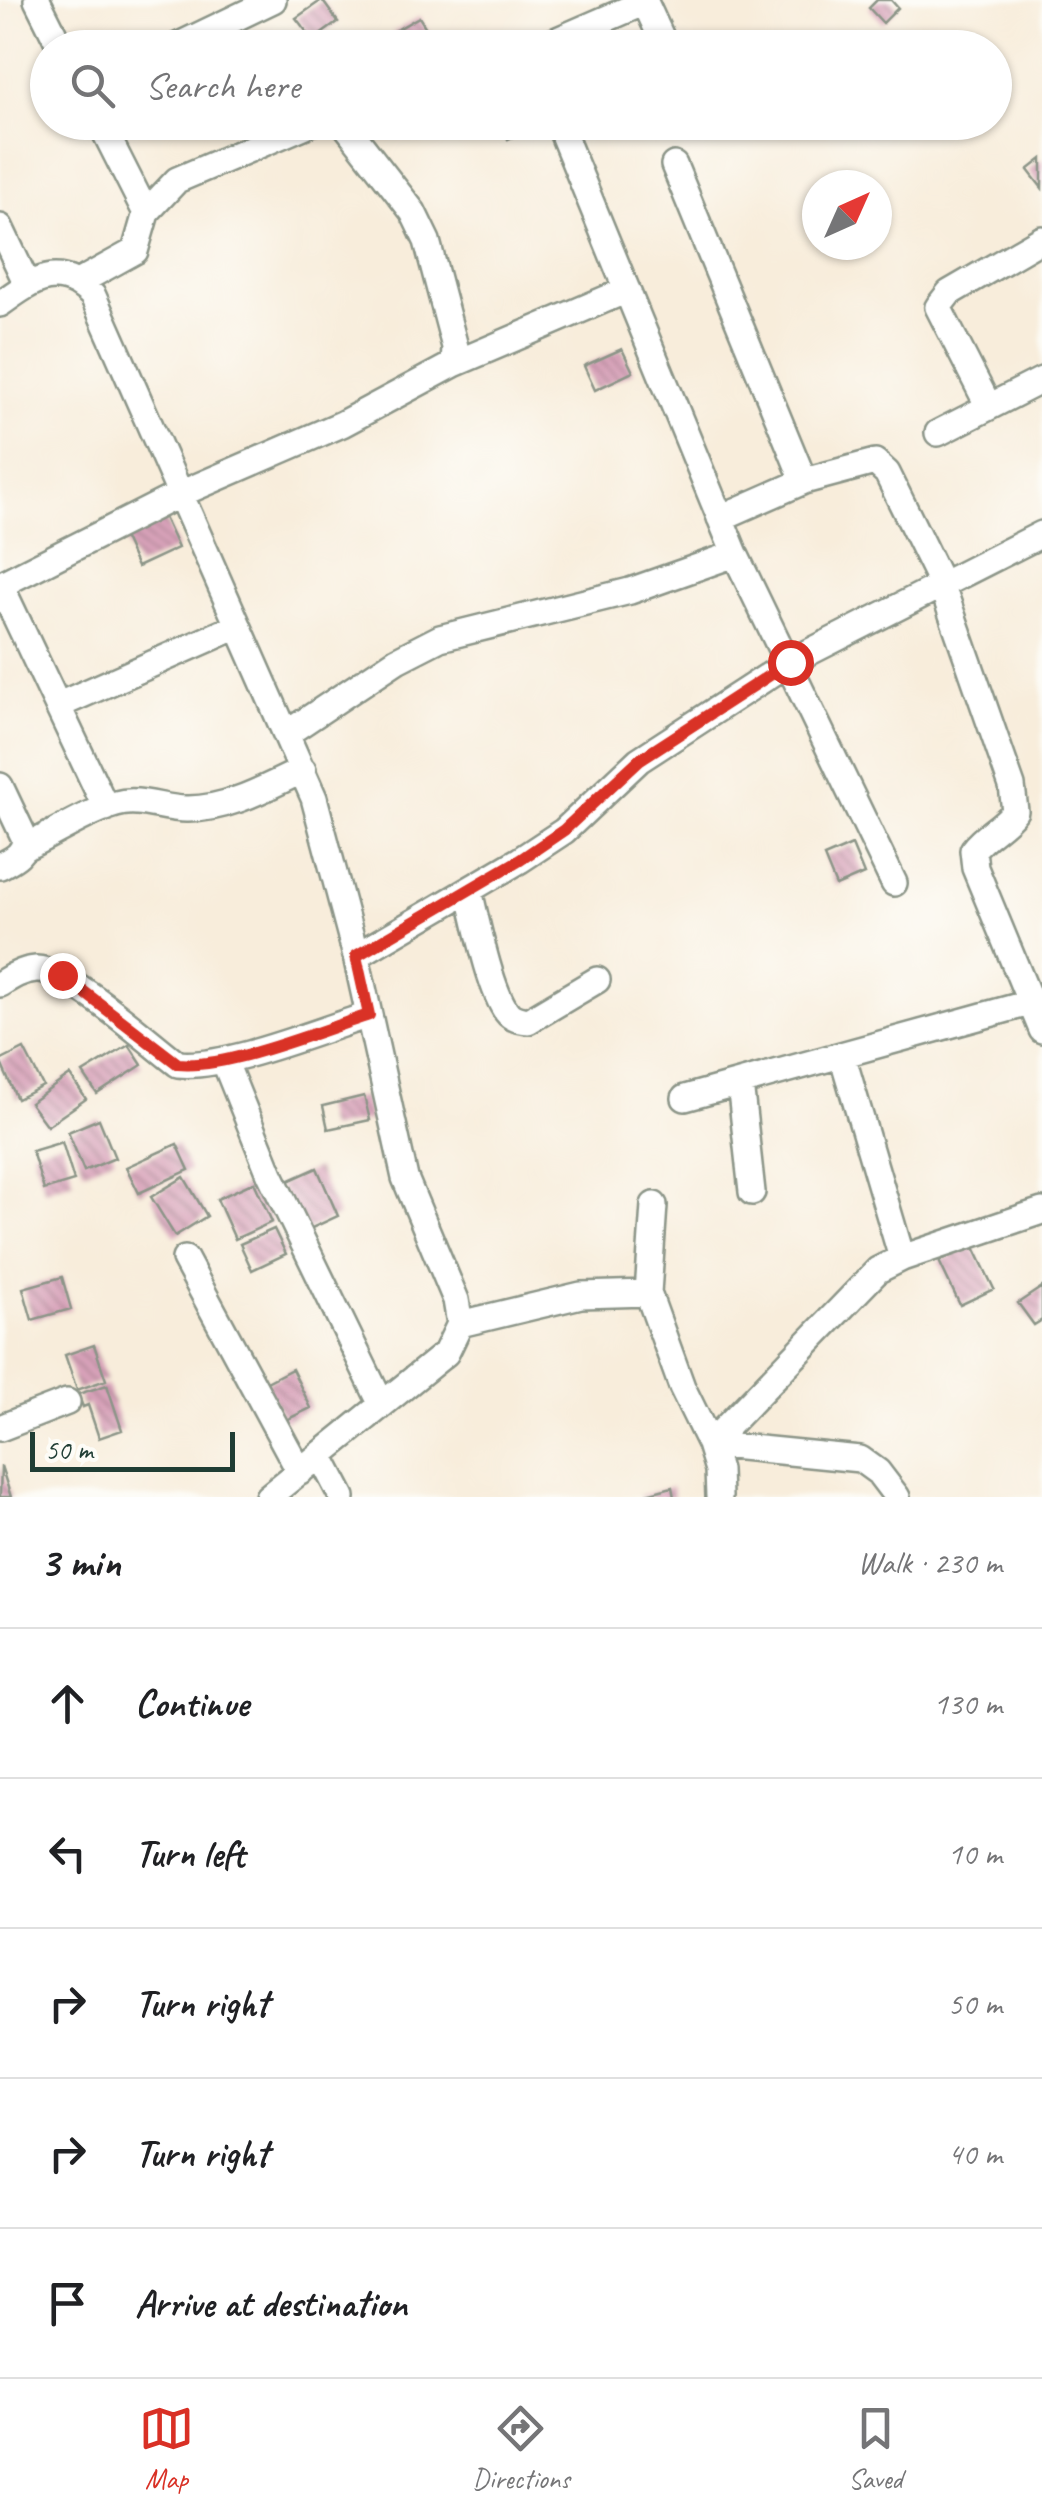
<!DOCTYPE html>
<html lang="en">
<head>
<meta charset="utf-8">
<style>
  body { margin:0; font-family:Caveat,sans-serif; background:#f6f6f6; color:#202124 }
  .compass { position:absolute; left:802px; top:170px; width:90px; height:90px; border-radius:50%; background:#fff; box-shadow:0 2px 8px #0004; rotate:45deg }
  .scale { position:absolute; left:30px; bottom:25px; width:205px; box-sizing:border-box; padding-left:10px; border:5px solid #1f3d34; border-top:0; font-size:28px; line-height:35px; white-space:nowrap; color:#1f3d34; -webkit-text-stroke:8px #fdfcf7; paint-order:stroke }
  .stop { position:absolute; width:30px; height:30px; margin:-22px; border:8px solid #d93025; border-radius:50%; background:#fff }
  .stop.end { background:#d93025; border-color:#fff; box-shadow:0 2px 10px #0008 }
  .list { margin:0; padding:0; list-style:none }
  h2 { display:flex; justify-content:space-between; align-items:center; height:130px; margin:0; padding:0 40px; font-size:42px }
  h2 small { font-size:32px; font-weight:400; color:#757577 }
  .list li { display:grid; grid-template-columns:65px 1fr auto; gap:30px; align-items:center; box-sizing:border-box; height:150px; padding:0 40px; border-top:2px solid #e0e0e0 }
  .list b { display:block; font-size:38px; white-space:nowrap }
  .list em { font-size:32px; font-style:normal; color:#757577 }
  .icon { flex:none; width:55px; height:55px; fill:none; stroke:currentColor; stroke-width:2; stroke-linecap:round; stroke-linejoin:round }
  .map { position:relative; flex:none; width:1042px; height:1497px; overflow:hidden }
  .search { position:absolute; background:#fff; box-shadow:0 2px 8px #0004; left:30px; right:30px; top:30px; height:110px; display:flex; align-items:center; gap:25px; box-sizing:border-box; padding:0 35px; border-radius:55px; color:#757577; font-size:38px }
  .sheet { height:880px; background:#fff }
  nav { display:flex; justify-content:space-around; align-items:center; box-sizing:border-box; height:140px; border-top:2px solid #e0e0e0; background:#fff; font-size:28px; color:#757577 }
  nav a { display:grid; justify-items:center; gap:5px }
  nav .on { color:#d93025 }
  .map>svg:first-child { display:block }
</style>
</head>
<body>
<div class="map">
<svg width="1042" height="1497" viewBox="0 0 1042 1497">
  <defs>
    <pattern id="building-back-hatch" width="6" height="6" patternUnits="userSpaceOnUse" patternTransform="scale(2.5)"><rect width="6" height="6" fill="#d8a2b9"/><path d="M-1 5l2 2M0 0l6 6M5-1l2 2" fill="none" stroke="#af8597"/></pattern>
  </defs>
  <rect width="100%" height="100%" fill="#fdfcf7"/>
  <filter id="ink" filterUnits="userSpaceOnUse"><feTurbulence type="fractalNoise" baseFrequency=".01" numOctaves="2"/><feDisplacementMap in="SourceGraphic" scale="20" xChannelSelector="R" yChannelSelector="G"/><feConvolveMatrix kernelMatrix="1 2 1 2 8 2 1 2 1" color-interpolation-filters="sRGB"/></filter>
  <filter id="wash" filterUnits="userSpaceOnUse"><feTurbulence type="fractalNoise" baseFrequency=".0048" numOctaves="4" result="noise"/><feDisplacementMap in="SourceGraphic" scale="40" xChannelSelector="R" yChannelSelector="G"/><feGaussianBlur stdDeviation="2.25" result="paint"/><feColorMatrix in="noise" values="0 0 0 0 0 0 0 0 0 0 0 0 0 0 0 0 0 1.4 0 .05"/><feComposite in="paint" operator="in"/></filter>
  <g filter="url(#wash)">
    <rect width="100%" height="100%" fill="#f8eddb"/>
    <g id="blocks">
      <path fill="url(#building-back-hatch)" d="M 322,0 L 338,22 L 313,40 L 296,18 Z
        M 877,0 L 891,0 L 898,8 L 883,23 L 869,8 Z
        M 419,17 L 431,36 L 411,48 L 403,48 L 393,32 Z
        M 500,122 L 529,122 L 532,128 L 508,139 Z
        M 1042,159 L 1042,188 L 1028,170 Z
        M 622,349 L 633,372 L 595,390 L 584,366 Z
        M 161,511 L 178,548 L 137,567 L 120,530 Z
        M 852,845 L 864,874 L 836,886 L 824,857 Z
        M 129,1045 L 142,1065 L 97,1094 L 83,1073 Z
        M 24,1049 L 43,1086 L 17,1099 L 0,1061 Z
        M 70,1075 L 86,1099 L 47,1126 L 30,1103 Z
        M 364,1096 L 370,1120 L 328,1129 L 323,1106 Z
        M 99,1119 L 115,1158 L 84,1171 L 68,1132 Z
        M 62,1142 L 74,1181 L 44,1190 L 32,1151 Z
        M 177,1144 L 189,1170 L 139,1193 L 126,1167 Z
        M 317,1168 L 338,1216 L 301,1233 L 279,1185 Z
        M 184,1177 L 207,1216 L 175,1236 L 151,1197 Z
        M 254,1182 L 272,1222 L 235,1239 L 217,1199 Z
        M 274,1229 L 286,1254 L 252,1270 L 240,1244 Z
        M 973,1245 L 994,1289 L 960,1305 L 939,1261 Z
        M 62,1277 L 71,1309 L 32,1320 L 23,1288 Z
        M 1042,1287 L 1042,1320 L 1034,1325 L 1018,1303 Z
        M 94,1345 L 106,1380 L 77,1390 L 65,1355 Z
        M 292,1369 L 311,1408 L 284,1421 L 265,1383 Z
        M 107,1385 L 122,1430 L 99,1438 L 88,1405 L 83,1407 L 78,1394 Z
        M 1,1466 L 11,1497 L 0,1497 Z
        M 672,1487 L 674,1497 L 639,1497 L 639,1496 Z"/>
    </g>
  </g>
  <g filter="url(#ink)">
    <use href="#blocks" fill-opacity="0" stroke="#8c9588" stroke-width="2.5"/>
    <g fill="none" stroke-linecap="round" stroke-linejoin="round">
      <g stroke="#8c9588" stroke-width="30">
        <path id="street" d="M 37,0 L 61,48
          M 644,0 L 666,48
          M 173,48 L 273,0
          M 489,48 L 509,48
          M 539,48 L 645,2
          M 100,122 L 146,213
          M 343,122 L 413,212 L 427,241 L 455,347 L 454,364
          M 558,122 L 735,554 L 894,883
          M 674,165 L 804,481
          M 0,227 L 27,284
          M 79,282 L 135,251 L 146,213 L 177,180 L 313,122
          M 0,304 C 34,279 59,262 93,296 L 314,798 L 356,956 L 405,1178 L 456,1300 L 460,1324 L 446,1353 L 268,1497
          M 989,407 L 938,307 L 949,293 L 1042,239
          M 938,433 L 1042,380
          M 720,518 L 804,481 L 875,462 L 887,473 L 941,583 L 1012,786 L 1015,811 C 1003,827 985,834 973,850 L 975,868 L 1042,1030
          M 0,584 L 106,808
          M 0,585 L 180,494 L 342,424 L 454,364 L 627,290
          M 59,705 L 238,626
          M 286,734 L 397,660 L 440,638 L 630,591 L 735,554
          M 0,786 L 25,839 C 24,855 13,859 0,866
          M 24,848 C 54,834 85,813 116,804 C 139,797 162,809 186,809 C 227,810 267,787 303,770
          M 469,890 C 476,919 490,990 507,1012 C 512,1019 521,1020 528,1021 L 597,980
          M 356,956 L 520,860 L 564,831 L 639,760 L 790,662 L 1042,534
          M 0,984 C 11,977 22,970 36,969 C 66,967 150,1043 178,1064 C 226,1069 320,1030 369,1015
          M 842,1055 L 902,1258
          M 224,1060 L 270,1174 L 382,1405
          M 740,1083 L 752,1192
          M 685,1098 L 1033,1002
          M 654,1205 L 648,1293 L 682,1387 L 710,1444 L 860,1459 L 878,1472 L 897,1497
          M 185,1259 L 300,1472
          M 460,1324 L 581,1295 L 648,1293
          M 0,1428 L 67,1402
          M 320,1455 L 342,1497
          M 719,1497 L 718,1470 L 710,1444 L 878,1270 L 902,1258 L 1042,1211"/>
      </g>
      <use href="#street" stroke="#fff" stroke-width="25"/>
    </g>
  </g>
  <g fill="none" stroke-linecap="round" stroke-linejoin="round" filter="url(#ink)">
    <path stroke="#d93025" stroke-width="12" d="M 62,975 L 178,1064 C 227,1069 319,1031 369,1015 L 356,956 L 520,860 L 564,830 L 639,760 L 790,662"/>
  </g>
</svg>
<svg class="compass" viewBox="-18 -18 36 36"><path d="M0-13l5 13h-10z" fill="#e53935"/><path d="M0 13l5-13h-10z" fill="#757577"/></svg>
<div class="scale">50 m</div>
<div class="stop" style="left:790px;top:662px"></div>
<div class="stop end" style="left:62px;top:975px"></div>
<div class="search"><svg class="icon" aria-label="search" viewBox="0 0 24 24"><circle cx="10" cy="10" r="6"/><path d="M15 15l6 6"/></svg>Search here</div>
</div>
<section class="sheet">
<h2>3 min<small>Walk · 230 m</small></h2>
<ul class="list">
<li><svg class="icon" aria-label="ahead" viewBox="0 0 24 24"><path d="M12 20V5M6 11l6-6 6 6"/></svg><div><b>Continue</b></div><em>130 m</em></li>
<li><svg class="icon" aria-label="left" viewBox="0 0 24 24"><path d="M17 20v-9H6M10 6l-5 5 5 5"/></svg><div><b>Turn left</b></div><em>10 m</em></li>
<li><svg class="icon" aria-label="right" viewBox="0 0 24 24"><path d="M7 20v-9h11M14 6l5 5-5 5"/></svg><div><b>Turn right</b></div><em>50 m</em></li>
<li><svg class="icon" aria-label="right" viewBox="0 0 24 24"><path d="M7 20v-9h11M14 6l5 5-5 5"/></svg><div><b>Turn right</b></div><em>40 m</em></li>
<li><svg class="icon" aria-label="arrive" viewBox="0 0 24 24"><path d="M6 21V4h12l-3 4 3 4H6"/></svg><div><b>Arrive at destination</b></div></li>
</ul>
</section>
<nav>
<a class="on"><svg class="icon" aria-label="map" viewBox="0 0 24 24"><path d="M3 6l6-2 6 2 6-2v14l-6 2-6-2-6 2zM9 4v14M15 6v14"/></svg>Map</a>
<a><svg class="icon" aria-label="directions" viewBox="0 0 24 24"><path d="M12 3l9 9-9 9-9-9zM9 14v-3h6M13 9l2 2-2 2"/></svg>Directions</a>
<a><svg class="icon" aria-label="saved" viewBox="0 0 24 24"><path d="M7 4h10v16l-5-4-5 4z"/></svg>Saved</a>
</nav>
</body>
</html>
